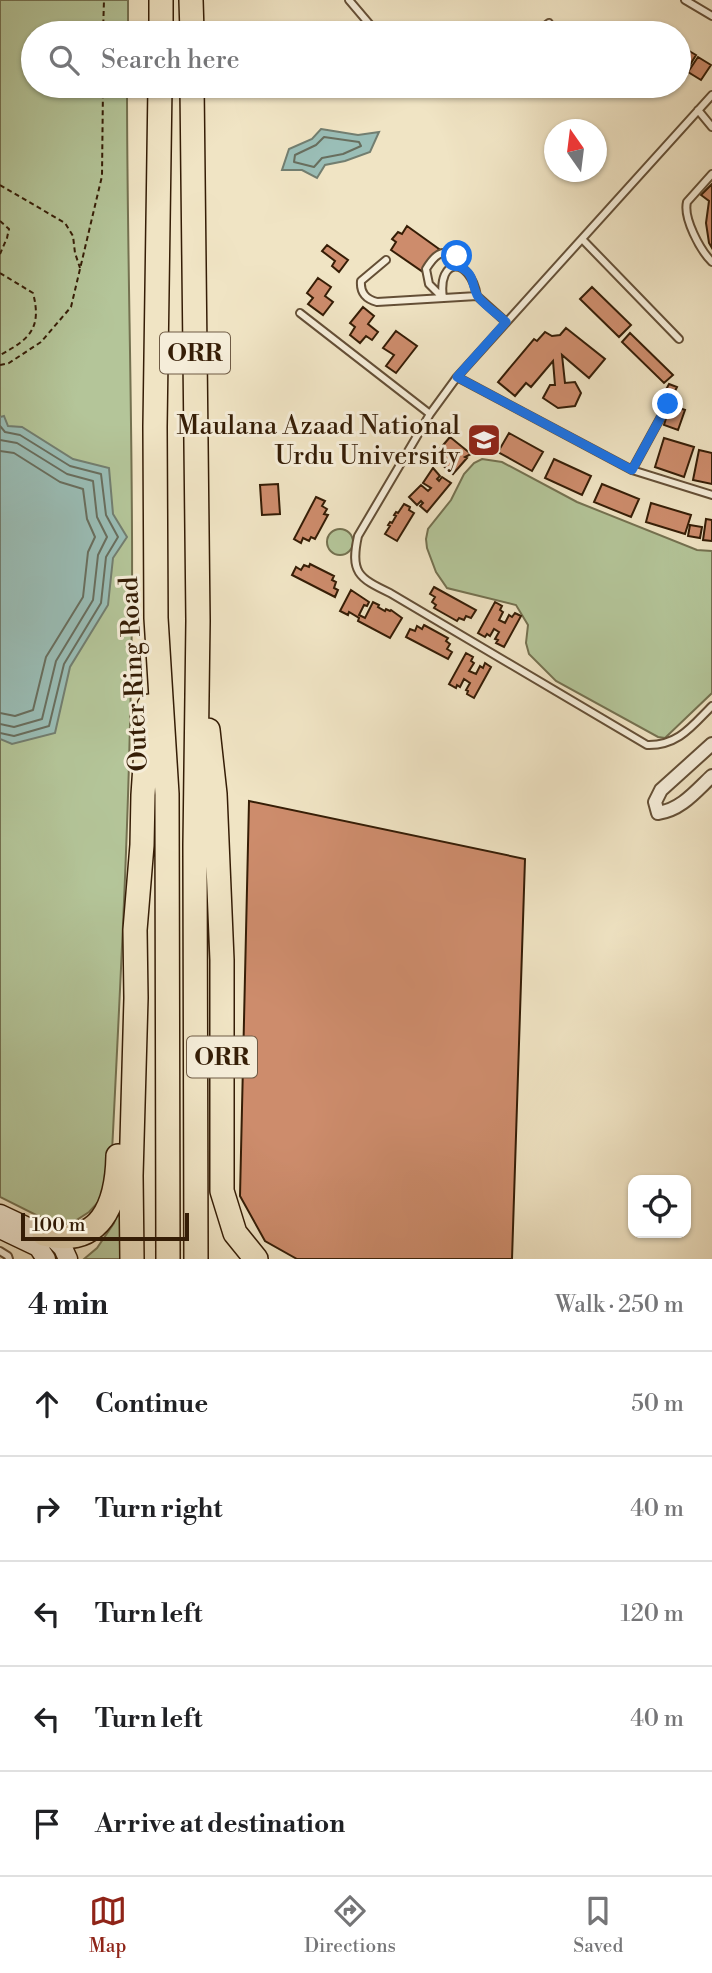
<!DOCTYPE html>
<html lang="en">
<head>
<meta charset="utf-8">
<style>
  body { margin:0; font-family:"Libre Bodoni",serif; background:#f2f2f2; color:#202124 }
  .controls { position:absolute; right:21px; bottom:21px; display:grid; overflow:hidden; border-radius:14px; box-shadow:0 2px 5px #0004 }
  .controls button { width:63px; height:63px; display:grid; place-items:center; padding:0; border:0; border-bottom:2px solid #e0e0e0; background:#fff; color:#202124; font:35px sans-serif }
  .compass { position:absolute; left:544px; top:119px; width:63px; height:63px; border-radius:50%; background:#fff; box-shadow:0 2px 5px #0004; rotate:346deg }
  .scale { position:absolute; left:21px; bottom:18px; width:168px; box-sizing:border-box; padding-left:7px; border:4px solid #351d06; border-top:0; font-size:19px; line-height:24px; white-space:nowrap; color:#351d06; -webkit-text-stroke:5px #f5edd9; paint-order:stroke }
  .stop { position:absolute; width:21px; height:21px; margin:-16px; border:5px solid #1a73e8; border-radius:50%; background:#fff }
  .stop.end { background:#1a73e8; border-color:#fff; box-shadow:0 2px 7px #0008 }
  .list { margin:0; padding:0; list-style:none }
  h2 { display:flex; justify-content:space-between; align-items:center; height:91px; margin:0; padding:0 28px; font-size:30px }
  h2 small { font-size:23px; font-weight:400; color:#757577 }
  .list li { display:grid; grid-template-columns:46px 1fr auto; gap:21px; align-items:center; box-sizing:border-box; height:105px; padding:0 28px; border-top:2px solid #e0e0e0 }
  .list b { display:block; font-size:26px; white-space:nowrap }
  .list em { font-size:23px; font-style:normal; color:#757577 }
  .icon { flex:none; width:38px; height:38px; fill:none; stroke:currentColor; stroke-width:2; stroke-linecap:round; stroke-linejoin:round }
  .map { position:relative; flex:none; width:712px; height:1259px; overflow:hidden }
  .search { position:absolute; background:#fff; box-shadow:0 2px 5px #0004; left:21px; right:21px; top:21px; height:77px; display:flex; align-items:center; gap:18px; box-sizing:border-box; padding:0 24px; border-radius:38px; color:#757577; font-size:26px }
  .sheet { height:616px; background:#fff }
  nav { display:flex; justify-content:space-around; align-items:center; box-sizing:border-box; height:98px; border-top:2px solid #e0e0e0; background:#fff; font-size:19px; color:#757577 }
  nav a { display:grid; justify-items:center; gap:4px }
  nav .on { color:#8f2418 }
  .map>svg:first-child { display:block }
</style>
</head>
<body>
<div class="map">
<svg width="712" height="1259" viewBox="0 0 712 1259">
  <rect width="100%" height="100%" fill="#f0e4c4"/>
  <filter id="stains"><feTurbulence type="fractalNoise" baseFrequency=".00286" numOctaves="4"/><feColorMatrix values="0 0 0 0 .2 0 0 0 0 .09 0 0 0 0 .02 0 0 0 .5 -.17"/></filter>
  <radialGradient id="worn" r=".72"><stop offset=".6" stop-color="#630" stop-opacity="0"/><stop offset="1" stop-color="#630" stop-opacity=".3"/></radialGradient>
  <path fill="#b4c599" stroke="#747150" stroke-width="2" d="M 0,0 L 128,0 L 128,33 L 33,33 L 33,86 L 127,86 C 127,257 133,428 132,598 C 131,777 122,954 113,1132 L 111,1171 L 103,1197 L 89,1212 L 75,1221 L 64,1224 L 54,1224 L 0,1197 Z
    M 482,459 L 502,462 L 577,502 L 697,550 L 712,551 L 712,693 L 665,738 L 658,737 L 556,681 L 529,654 L 526,643 L 528,625 L 516,605 L 447,588 L 436,572 L 427,548 L 426,539 L 428,529 L 451,500 L 464,474 L 474,463 Z
    M327 542a13 13 0 1 1 26 0a13 13 0 1 1-26 0Z
    M 125,1183 L 126,1259 L 84,1259 L 97,1248 L 114,1223 Z"/>
  <path fill="#9abeb7" stroke="#727e70" stroke-width="2" d="M 321,129 L 358,135 L 379,132 L 370,152 L 345,161 L 325,165 L 317,178 L 302,170 L 282,170 L 289,149 L 312,139 Z
    M 4,416 L 8,426 L 22,427 L 73,459 L 109,468 L 113,514 L 127,537 L 113,558 L 108,605 L 70,667 L 55,733 L 12,744 L 0,739 L 0,417 Z"/>
  <g fill="none" stroke-linecap="round" stroke-linejoin="round">
    <path stroke="#686e5e" stroke-width="2" d="M 324,137 L 359,142 L 361,146 L 343,154 L 322,158 L 314,167 L 294,162 L 295,155 L 316,145 Z
      M 0,426 L 5,432 L 20,435 L 70,466 L 101,474 L 106,515 L 118,537 L 106,557 L 101,603 L 64,664 L 49,726 L 14,736 L 0,733
      M 0,440 L 17,443 L 67,474 L 93,481 L 97,517 L 107,537 L 98,555 L 93,600 L 56,661 L 42,719 L 14,727 L 0,724
      M 0,451 L 14,453 L 60,482 L 83,489 L 87,519 L 95,537 L 88,552 L 83,597 L 46,657 L 33,710 L 15,716 L 0,713"/>
  </g>
  <path fill="#cd8c6c" stroke="#351d06" stroke-width="2" d="M 679,45 L 696,55 L 687,70 L 679,66 Z
    M 698,57 L 711,65 L 701,80 L 688,72 Z
    M 712,184 L 712,248 L 709,243 L 706,223 L 709,201 L 701,195 Z
    M 407,226 L 439,249 L 423,272 L 391,250 L 396,242 L 392,239 L 398,232 L 402,234 Z
    M 327,245 L 348,260 L 339,272 L 332,266 L 335,261 L 322,251 Z
    M 318,278 L 331,287 L 325,296 L 333,302 L 323,315 L 308,304 L 313,298 L 307,293 Z
    M 592,287 L 631,325 L 619,337 L 580,299 Z
    M 363,307 L 374,316 L 368,324 L 378,332 L 372,340 L 366,336 L 360,343 L 350,335 L 355,327 L 350,323 Z
    M 566,328 L 605,359 L 589,378 L 562,355 L 565,383 L 575,382 L 581,393 L 575,406 L 558,408 L 543,398 L 550,385 L 555,385 L 553,361 L 531,387 L 526,383 L 515,396 L 498,382 L 534,339 L 537,341 L 545,332 L 552,336 L 560,335 Z
    M 396,331 L 417,346 L 396,373 L 386,366 L 394,355 L 383,348 Z
    M 630,333 L 673,375 L 664,383 L 622,342 Z
    M 669,384 L 677,387 L 670,401 L 662,397 Z
    M 670,405 L 685,410 L 678,430 L 664,425 Z
    M 509,433 L 543,452 L 532,471 L 498,452 Z
    M 450,437 L 471,454 L 465,457 L 467,458 L 453,474 L 433,457 Z
    M 664,438 L 694,447 L 684,477 L 655,467 Z
    M 699,450 L 712,453 L 712,484 L 693,480 Z
    M 554,459 L 591,476 L 582,495 L 545,478 Z
    M 433,468 L 440,476 L 437,479 L 439,481 L 442,477 L 451,483 L 427,512 L 420,506 L 423,503 L 421,501 L 417,505 L 409,497 L 421,485 L 428,491 L 431,488 L 423,483 Z
    M 278,484 L 280,514 L 262,515 L 260,485 Z
    M 602,484 L 639,499 L 631,517 L 594,502 Z
    M 316,497 L 325,501 L 322,506 L 327,509 L 324,514 L 328,515 L 315,539 L 311,537 L 309,541 L 303,538 L 301,543 L 294,539 Z
    M 651,503 L 691,515 L 685,534 L 646,522 Z
    M 404,504 L 410,507 L 409,510 L 414,513 L 397,541 L 385,534 L 390,526 L 388,525 L 390,522 L 392,523 L 396,516 L 394,515 L 396,512 L 398,513 Z
    M 706,519 L 712,520 L 712,541 L 703,540 Z
    M 690,525 L 702,527 L 700,538 L 688,536 Z
    M 310,564 L 334,576 L 332,580 L 336,582 L 334,588 L 338,590 L 335,597 L 292,575 L 296,567 L 301,570 L 304,565 L 309,567 Z
    M 434,587 L 476,610 L 471,618 L 466,616 L 464,620 L 459,618 L 457,621 L 434,608 L 436,605 L 432,602 L 435,597 L 430,594 Z
    M 351,590 L 369,602 L 367,606 L 364,605 L 359,615 L 365,618 L 373,602 L 379,605 L 378,607 L 385,611 L 386,609 L 390,611 L 391,610 L 402,618 L 390,638 L 358,621 L 359,618 L 349,612 L 348,615 L 340,611 Z
    M 495,602 L 502,606 L 500,610 L 503,612 L 499,620 L 505,623 L 509,615 L 512,617 L 515,613 L 521,616 L 504,647 L 496,643 L 498,640 L 495,639 L 499,632 L 494,629 L 490,636 L 487,634 L 485,637 L 478,633 Z
    M 424,625 L 448,638 L 446,641 L 450,644 L 447,649 L 452,652 L 448,659 L 406,637 L 410,629 L 415,631 L 417,626 L 422,629 Z
    M 466,653 L 473,657 L 471,661 L 474,663 L 469,671 L 476,674 L 480,666 L 483,668 L 485,663 L 491,667 L 474,698 L 467,694 L 468,691 L 466,690 L 470,683 L 464,679 L 460,687 L 457,685 L 456,688 L 449,684 Z
    M 249,801 L 525,859 L 512,1259 L 297,1259 L 265,1241 L 240,1196 Z"/>
  <g fill="none" stroke-linecap="round" stroke-linejoin="round">
    <g stroke="#644f36" stroke-width="10">
      <path id="lane" d="M 349,0 L 377,33
        M 685,0 L 712,16
        M 536,33 L 549,23
        M 431,86 L 444,93 L 457,86
        M 712,95 L 457,377 L 430,414 L 358,536 C 350,572 358,578 390,593 L 647,745 C 678,746 692,726 712,706
        M 698,110 L 712,127
        M 712,174 L 687,202 C 683,218 700,250 712,262
        M 582,239 L 679,339
        M 386,260 L 361,281 C 360,293 366,299 377,302 L 477,296 L 506,322
        M 443,298 L 429,284 L 426,269 C 434,256 441,248 457,256 L 460,267
        M 443,298 C 437,257 470,256 477,296
        M 300,313 L 430,414
        M 457,377 L 632,470 L 712,495
        M 632,470 L 668,404
        M 0,1251 L 8,1256 L 9,1259"/>
    </g>
    <g stroke="#644f36" stroke-width="16">
      <path id="street" d="M 712,744 L 661,790 L 655,802 L 658,813 C 681,810 696,791 712,776"/>
    </g>
    <g stroke="#351d06" stroke-width="21">
      <path id="secondary" d="M 0,1214 L 55,1240 L 63,1248 L 68,1259
        M 0,1229 L 38,1247 L 46,1259"/>
    </g>
    <g stroke="#351d06" stroke-width="26">
      <path id="highway" d="M 191,0 L 192,33
        M 161,33 L 161,0
        M 160,86 L 155,427 L 156,618 L 167,794 L 168,1259
        M 192,86 L 198,621 L 195,845 L 196,1259
        M 208,730 L 215,794 L 222,960 L 222,1191 L 235,1233 L 256,1259
        M 44,1234 C 101,1248 117,1204 118,1156
        M 132,1259 L 131,1176 L 136,998 L 135,930 L 142,845 L 143,795 L 149,706"/>
    </g>
    <path stroke="#351d06" stroke-width="2" stroke-dasharray="5 3.5" stroke-linecap="butt" d="M 103,33 L 104,0
      M 0,185 L 65,223 L 73,236 L 75,253 L 80,268
      M 0,221 L 9,229 L 7,238 L 0,254
      M 0,273 L 33,293 C 42,328 30,339 0,355
      M 0,365 L 9,363 L 41,342 L 71,307 L 102,176 L 103,86"/>
    <use href="#lane" stroke="#f5edd9" stroke-width="6"/>
    <use href="#street" stroke="#f5edd9" stroke-width="12"/>
    <use href="#secondary" stroke="#f5edd9" stroke-width="18"/>
    <use href="#highway" stroke="#f0e4c4" stroke-width="23"/>
  </g>
  <g fill="none" stroke-linecap="round" stroke-linejoin="round">
    <path stroke="#1a73e8" stroke-width="9" d="M 457,256 L 460,267 C 475,274 471,283 477,295 C 481,303 499,315 506,322 L 457,377 L 632,470 L 668,404"/>
  </g>
  <defs>
    <g id="university-square" transform="scale(1.75)"><rect x="-9" y="-9" width="18" height="18" rx="4" fill="#8f2418" stroke="#f5edd9"/><path d="M0-5L7-2L0 1L-7-2ZM-4 1L0 2.5L4 1V4Q0 6-4 4Z" fill="#fff"/></g>
  </defs>
  <g fill-rule="evenodd">
    <use href="#university-square" x="484" y="440"/>
  </g>
  <g text-anchor="middle" stroke-width="6" stroke-linejoin="round" paint-order="stroke">
    <g fill="#f5edd9" stroke="#6f5b45" stroke-width="2">
      <rect x="160" y="332.5" width="70" height="41" rx="5"/>
      <rect x="187" y="1036.5" width="70" height="41" rx="5"/>
    </g>
    <g font-size="24" font-weight="bold" fill="#351d06">
      <text x="195" y="361">ORR</text>
      <text x="222" y="1065">ORR</text>
    </g>
    <g font-size="26" fill="#351d06" stroke="#f5edd9" text-anchor="end">
      <text x="460" y="434">Maulana Azaad National<tspan x="460" dy="30">Urdu University</tspan></text>
    </g>
    <g font-size="26" fill="#351d06" stroke="#f5edd9">
      <text transform="translate(133 674) rotate(-93)" y="9">Outer Ring Road</text>
    </g>
  </g>
  <rect width="100%" height="100%" filter="url(#stains)"/>
  <rect width="100%" height="100%" fill="url(#worn)"/>
</svg>
<div class="controls">
<button><svg class="icon" aria-label="locate" viewBox="0 0 24 24"><circle cx="12" cy="12" r="6"/><path d="M12 2v4M12 18v4M2 12h4M18 12h4"/></svg></button>
</div>
<svg class="compass" viewBox="-18 -18 36 36"><path d="M0-13l5 13h-10z" fill="#e53935"/><path d="M0 13l5-13h-10z" fill="#757577"/></svg>
<div class="scale">100 m</div>
<div class="stop" style="left:457px;top:256px"></div>
<div class="stop end" style="left:668px;top:404px"></div>
<div class="search"><svg class="icon" aria-label="search" viewBox="0 0 24 24"><circle cx="10" cy="10" r="6"/><path d="M15 15l6 6"/></svg>Search here</div>
</div>
<section class="sheet">
<h2>4 min<small>Walk · 250 m</small></h2>
<ul class="list">
<li><svg class="icon" aria-label="ahead" viewBox="0 0 24 24"><path d="M12 20V5M6 11l6-6 6 6"/></svg><div><b>Continue</b></div><em>50 m</em></li>
<li><svg class="icon" aria-label="right" viewBox="0 0 24 24"><path d="M7 20v-9h11M14 6l5 5-5 5"/></svg><div><b>Turn right</b></div><em>40 m</em></li>
<li><svg class="icon" aria-label="left" viewBox="0 0 24 24"><path d="M17 20v-9H6M10 6l-5 5 5 5"/></svg><div><b>Turn left</b></div><em>120 m</em></li>
<li><svg class="icon" aria-label="left" viewBox="0 0 24 24"><path d="M17 20v-9H6M10 6l-5 5 5 5"/></svg><div><b>Turn left</b></div><em>40 m</em></li>
<li><svg class="icon" aria-label="arrive" viewBox="0 0 24 24"><path d="M6 21V4h12l-3 4 3 4H6"/></svg><div><b>Arrive at destination</b></div></li>
</ul>
</section>
<nav>
<a class="on"><svg class="icon" aria-label="map" viewBox="0 0 24 24"><path d="M3 6l6-2 6 2 6-2v14l-6 2-6-2-6 2zM9 4v14M15 6v14"/></svg>Map</a>
<a><svg class="icon" aria-label="directions" viewBox="0 0 24 24"><path d="M12 3l9 9-9 9-9-9zM9 14v-3h6M13 9l2 2-2 2"/></svg>Directions</a>
<a><svg class="icon" aria-label="saved" viewBox="0 0 24 24"><path d="M7 4h10v16l-5-4-5 4z"/></svg>Saved</a>
</nav>
</body>
</html>
